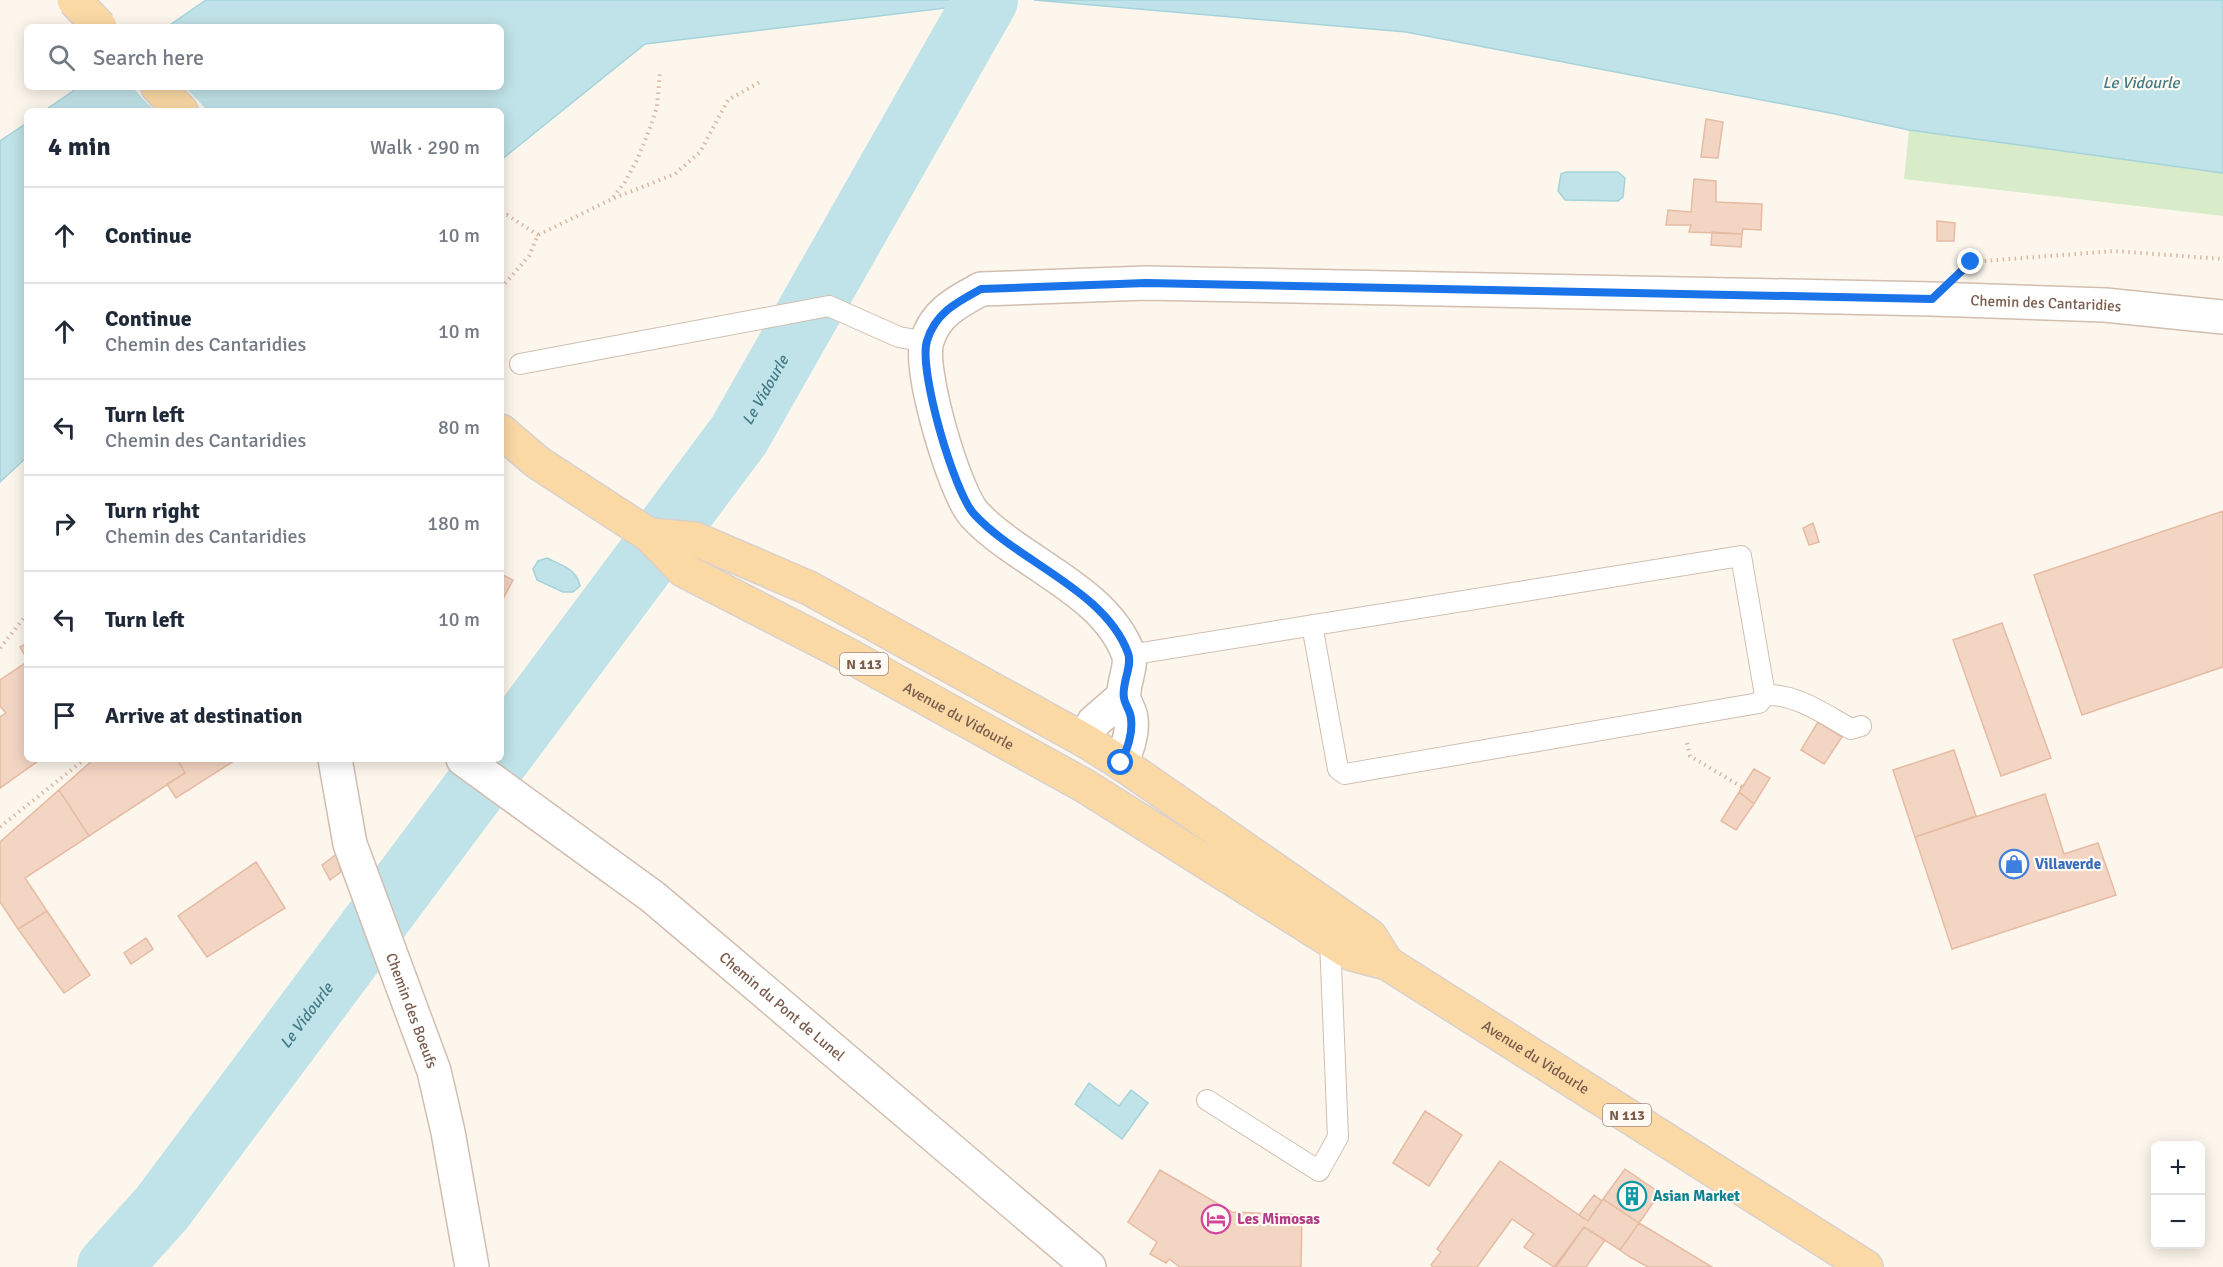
<!DOCTYPE html>
<html lang="en">
<head>
<meta charset="utf-8">
<style>
  body { margin:0; font-family:Signika,sans-serif; background:#f2f2f3; color:#1f2937 }
  .controls { position:absolute; right:18px; bottom:18px; display:grid; overflow:hidden; border-radius:9px; box-shadow:0 3px 15px #0003 }
  .controls button { width:54px; height:54px; display:grid; place-items:center; padding:0; border:0; border-bottom:2px solid #e0e1e3; background:#fff; color:#1f2937; font:30px sans-serif }
  .stop { position:absolute; width:18px; height:18px; margin:-14px; border:4px solid #1a73e8; border-radius:50%; background:#fff }
  .stop.end { background:#1a73e8; border-color:#fff; box-shadow:0 2px 6px #0008 }
  .list { margin:0; padding:0; list-style:none }
  h2 { display:flex; justify-content:space-between; align-items:center; height:78px; margin:0; padding:0 24px; font-size:26px }
  h2 small { font-size:20px; font-weight:400; color:#747a83 }
  .list li { display:grid; grid-template-columns:39px 1fr auto; gap:18px; align-items:center; box-sizing:border-box; height:96px; padding:0 24px; border-top:2px solid #e0e1e3 }
  .list b { display:block; font-size:22px; white-space:nowrap }
  .list p { margin:0; font-size:20px; white-space:nowrap; color:#747a83 }
  .list em { font-size:20px; font-style:normal; color:#747a83 }
  .icon { flex:none; width:33px; height:33px; fill:none; stroke:currentColor; stroke-width:2; stroke-linecap:round; stroke-linejoin:round }
  .map { position:relative; flex:none; width:2223px; height:1267px; overflow:hidden }
  .search { position:absolute; background:#fff; box-shadow:0 3px 15px #0003; left:24px; top:24px; width:480px; height:66px; display:flex; align-items:center; gap:15px; box-sizing:border-box; padding:0 21px; border-radius:9px; color:#747a83; font-size:22px }
  .panel { position:absolute; background:#fff; box-shadow:0 3px 15px #0003; left:24px; top:108px; width:480px; height:654px; border-radius:9px }
  .map>svg:first-child { display:block }
</style>
</head>
<body>
<div class="map">
<svg width="2223" height="1267" viewBox="0 0 2223 1267">
  <rect width="100%" height="100%" fill="#fdf6ec"/>
  <path fill="#d8ecc9" d="M 1909,130 L 2223,173 L 2223,216 L 1904,179 Z"/>
  <path fill="#bfe3e8" stroke="#a5d3da" stroke-width="1.5" d="M 206,0 L 1012,0 L 645,44 L 501,160 L 501,111 L 44,111 L 79,87 L 501,87 L 501,27 L 167,27 Z
    M 1034,0 L 2223,0 L 2223,173 L 1909,130 L 1835,114 L 1406,32 Z
    M 27,123 L 27,457 L 0,482 L 0,141 Z
    M 1566,172 L 1618,172 L 1625,178 L 1623,197 L 1618,201 L 1565,200 L 1558,191 L 1561,174 Z
    M 547,558 C 561,565 577,569 580,586 L 573,592 L 563,592 L 537,580 L 533,569 L 538,561 Z
    M 1089,1083 L 1119,1106 L 1131,1090 L 1148,1103 L 1122,1139 L 1075,1104 Z"/>
  <path fill="#fdf6ec" d="M 132,87 L 185,87 L 208,111 L 155,111 Z"/>
  <g fill="none" stroke-linecap="round" stroke-linejoin="round">
    <g stroke="#bfe3e8" stroke-width="64">
      <path id="s1" d="M 501,754 L 739,435 L 986,0"/>
      <path id="s2" d="M 109,1267 L 162,1208 L 497,759"/>
    </g>
  </g>
  <path fill="#f3d5c3" stroke="#e6bba3" stroke-width="1.5" d="M 1706,119 L 1723,122 L 1718,158 L 1701,157 Z
    M 1694,179 L 1716,181 L 1716,202 L 1762,204 L 1761,230 L 1743,229 L 1742,234 L 1689,232 L 1691,225 L 1666,225 L 1668,210 L 1691,212 Z
    M 1937,221 L 1955,223 L 1954,241 L 1937,241 Z
    M 1712,232 L 1742,234 L 1741,247 L 1711,245 Z
    M 2223,511 L 2223,667 L 2082,715 L 2034,575 Z
    M 1813,523 L 1819,542 L 1809,545 L 1803,528 Z
    M 501,574 L 513,580 L 501,603 Z
    M 2002,623 L 2051,758 L 2001,776 L 1953,640 Z
    M 27,643 L 27,659 L 20,647 Z
    M 27,662 L 27,759 L 41,759 L 0,788 L 0,717 L 6,713 L 0,706 L 0,680 Z
    M 1818,722 L 1842,737 L 1824,764 L 1801,750 Z
    M 1954,750 L 1976,816 L 1915,837 L 1893,770 Z
    M 94,759 L 177,759 L 185,773 L 89,836 L 59,790 Z
    M 177,759 L 237,759 L 176,798 L 167,784 L 185,773 Z
    M 1754,769 L 1770,778 L 1754,804 L 1739,792 Z
    M 59,790 L 89,836 L 25,878 L 47,911 L 18,929 L 0,902 L 0,842 Z
    M 1739,792 L 1754,804 L 1736,830 L 1721,821 Z
    M 2045,794 L 2064,854 L 2098,843 L 2116,895 L 1952,949 L 1915,837 Z
    M 337,854 L 341,872 L 330,880 L 322,865 Z
    M 256,862 L 285,908 L 207,957 L 178,916 Z
    M 47,911 L 90,975 L 64,993 L 18,929 Z
    M 146,938 L 153,949 L 131,964 L 124,953 Z
    M 1425,1111 L 1462,1135 L 1429,1186 L 1393,1163 Z
    M 1500,1161 L 1588,1221 L 1603,1199 L 1639,1223 L 1620,1250 L 1584,1227 L 1554,1267 L 1524,1247 L 1534,1234 L 1512,1219 L 1477,1267 L 1433,1267 L 1431,1265 L 1441,1252 L 1437,1249 Z
    M 1625,1169 L 1660,1193 L 1639,1223 L 1603,1199 Z
    M 1160,1170 L 1232,1212 L 1302,1215 L 1301,1267 L 1180,1267 L 1169,1259 L 1166,1263 L 1150,1254 L 1157,1242 L 1128,1222 Z
    M 1594,1195 L 1602,1201 L 1588,1221 L 1579,1215 Z
    M 1639,1223 L 1712,1267 L 1648,1267 L 1630,1257 L 1620,1250 Z
    M 1584,1227 L 1605,1240 L 1586,1267 L 1556,1267 Z"/>
  <g fill="none" stroke-linecap="round" stroke-linejoin="round">
    <g stroke="#d1beb0" stroke-width="22">
      <path id="service" d="M 520,364 L 829,306 L 899,337 L 926,342
        M 1129,655 L 1741,556 L 1765,695 L 1759,703 L 1345,774 L 1338,769 L 1312,625
        M 1765,695 C 1795,693 1826,715 1851,729 L 1861,726
        M 1207,1100 L 1319,1171 L 1338,1137 L 1330,940"/>
    </g>
    <g stroke="#d1beb0" stroke-width="36">
      <g id="minor">
        <path id="s3" d="M 335,759 L 350,844 L 434,1071 L 448,1132 L 472,1267"/>
        <path id="s4" d="M 463,759 L 653,897 L 1089,1267"/>
      </g>
    </g>
    <g stroke="#d1beb0" stroke-width="36">
      <g id="tertiary">
        <path d="M 1084,740 L 1094,722 L 1123,697"/>
        <path id="s5" d="M 1121,763 C 1127,749 1133,734 1131,719 C 1131,712 1125,705 1124,698 C 1122,684 1133,666 1128,653 C 1104,589 1018,562 974,514 C 954,491 918,369 927,341 C 935,313 957,302 981,289 L 1146,283 L 1932,299 L 2105,305 L 2223,317"/>
      </g>
    </g>
    <g stroke="#dad1cd" stroke-width="36">
      <g id="primary">
        <path d="M 158,87 L 181,111"/>
        <path id="s6" d="M 501,431 L 537,462 L 649,535 L 683,570 L 848,655 L 1085,786 L 1352,954 L 1387,963 L 1866,1267"/>
        <path d="M 649,535 L 695,539 L 809,588 L 1084,740 L 1121,763 L 1370,936 L 1387,963"/>
      </g>
    </g>
    <path stroke="#d9b8a5" stroke-width="4" stroke-dasharray="1.5 4.5" stroke-linecap="butt" d="M 614,198 L 675,174 L 700,152 L 728,100 L 760,82
      M 501,217 L 507,215 L 538,235
      M 1968,265 L 1971,262 L 2114,251 L 2223,259
      M 501,288 L 529,256 L 538,235 L 612,199 L 625,182 L 637,160 L 650,128 L 657,107 L 660,72
      M 0,648 L 27,614
      M 1687,743 L 1690,756 L 1742,787
      M 0,827 L 85,759"/>
    <use href="#service" stroke="#fff" stroke-width="20"/>
    <use href="#minor" stroke="#fff" stroke-width="33"/>
    <use href="#tertiary" stroke="#fff" stroke-width="33"/>
    <use href="#primary" stroke="#fbd9a5" stroke-width="33"/>
    <g stroke="#dad1cd" stroke-width="36" stroke-linecap="butt">
      <path id="primary-bridge" d="M 74,0 L 100,27"/>
    </g>
    <use href="#primary-bridge" stroke="#fbd9a5" stroke-width="33"/>
  </g>
  <g fill="none" stroke-linecap="round" stroke-linejoin="round">
    <path stroke="#1a73e8" stroke-width="8" d="M 1121,763 C 1127,749 1133,734 1131,719 C 1131,712 1125,705 1124,698 C 1121,684 1133,666 1128,653 C 1105,590 1018,562 974,514 C 954,492 918,369 927,341 C 935,313 957,302 981,289 L 1146,283 L 1932,299 L 1971,262"/>
  </g>
  <defs>
    <g id="shop-ring" transform="scale(1.5)"><circle r="9.5" fill="#fffaf3" stroke="#3f7fe0" stroke-width="1.5"/><path d="M-5-2.5h2.3a2.7 3.5 0 0 1 5.4 0H5L5.5 6h-11ZM-1.5-2.5h3a1.5 2.3 0 0 0-3 0Z" fill="#3f7fe0"/></g>
    <g id="building-ring" transform="scale(1.5)"><circle r="9.5" fill="#fffaf3" stroke="#0f9aa8" stroke-width="1.5"/><path d="M-4-6H4V6H1V3H-1V6H-4ZM-2.5-4.3h1.7v1.8h-1.7ZM.8-4.3h1.7v1.8H.8ZM-2.5-1h1.7V.8h-1.7ZM.8-1h1.7V.8H.8Z" fill="#0f9aa8"/></g>
    <g id="hotel-ring" transform="scale(1.5)"><circle r="9.5" fill="#fffaf3" stroke="#d1479c" stroke-width="1.5"/><path d="M-6-4.5h1.5V1H6V5H4.5V3h-9V5H-6ZM-4 0a1.8 1.8 0 1 1 3.6 0ZM.5 0V-2.5h3Q6-2.5 6 0Z" fill="#d1479c"/></g>
  </defs>
  <g fill-rule="evenodd">
    <use href="#shop-ring" x="2014" y="864"/>
    <use href="#building-ring" x="1632" y="1196"/>
    <use href="#hotel-ring" x="1216" y="1219"/>
  </g>
  <g text-anchor="middle" stroke-width="4.5" stroke-linejoin="round" paint-order="stroke">
    <g fill="#fffaf3" stroke="#a28b7f" stroke-width="1.5">
      <rect x="840" y="653" width="48" height="22" rx="4.5"/>
      <rect x="1603" y="1104" width="48" height="22" rx="4.5"/>
    </g>
    <g font-size="14" font-weight="bold" fill="#7a5c4d">
      <text x="864" y="669">N 113</text>
      <text x="1627" y="1120">N 113</text>
    </g>
    <g font-size="15" fill="#7a5c4d" stroke="#fffaf3">
      <text dy="5" stroke="none"><textPath href="#s5" startOffset="1648">Chemin des Cantaridies</textPath></text>
      <text dy="5" stroke="none"><textPath href="#s6" startOffset="542">Avenue du Vidourle</textPath></text>
      <text dy="5" stroke="none"><textPath href="#s4" startOffset="404">Chemin du Pont de Lunel</textPath></text>
      <text dy="5" stroke="none"><textPath href="#s3" startOffset="264">Chemin des Boeufs</textPath></text>
      <text dy="5" stroke="none"><textPath href="#s6" startOffset="1214">Avenue du Vidourle</textPath></text>
    </g>
    <g font-size="15" font-weight="bold" fill="#366cbe" stroke="#fffaf3" text-anchor="start">
      <text x="2035" y="869">Villaverde</text>
    </g>
    <g font-size="15" font-weight="bold" fill="#0d838f" stroke="#fffaf3" text-anchor="start">
      <text x="1653" y="1201">Asian Market</text>
    </g>
    <g font-size="15" font-weight="bold" fill="#b23c85" stroke="#fffaf3" text-anchor="start">
      <text x="1237" y="1224">Les Mimosas</text>
    </g>
    <g font-size="16" font-style="italic" fill="#437c86" stroke="#fffaf3">
      <text x="2141" y="88">Le Vidourle</text>
      <text dy="6" stroke="none"><textPath href="#s1" startOffset="450">Le Vidourle</textPath></text>
      <text dy="6" stroke="none"><textPath href="#s2" startOffset="320">Le Vidourle</textPath></text>
    </g>
  </g>
</svg>
<div class="controls">
<button>+</button>
<button>−</button>
</div>
<div class="stop" style="left:1121px;top:763px"></div>
<div class="stop end" style="left:1971px;top:262px"></div>
<div class="search"><svg class="icon" aria-label="search" viewBox="0 0 24 24"><circle cx="10" cy="10" r="6"/><path d="M15 15l6 6"/></svg>Search here</div>
<section class="panel">
<h2>4 min<small>Walk · 290 m</small></h2>
<ul class="list">
<li><svg class="icon" aria-label="ahead" viewBox="0 0 24 24"><path d="M12 20V5M6 11l6-6 6 6"/></svg><div><b>Continue</b></div><em>10 m</em></li>
<li><svg class="icon" aria-label="ahead" viewBox="0 0 24 24"><path d="M12 20V5M6 11l6-6 6 6"/></svg><div><b>Continue</b><p>Chemin des Cantaridies</p></div><em>10 m</em></li>
<li><svg class="icon" aria-label="left" viewBox="0 0 24 24"><path d="M17 20v-9H6M10 6l-5 5 5 5"/></svg><div><b>Turn left</b><p>Chemin des Cantaridies</p></div><em>80 m</em></li>
<li><svg class="icon" aria-label="right" viewBox="0 0 24 24"><path d="M7 20v-9h11M14 6l5 5-5 5"/></svg><div><b>Turn right</b><p>Chemin des Cantaridies</p></div><em>180 m</em></li>
<li><svg class="icon" aria-label="left" viewBox="0 0 24 24"><path d="M17 20v-9H6M10 6l-5 5 5 5"/></svg><div><b>Turn left</b></div><em>10 m</em></li>
<li><svg class="icon" aria-label="arrive" viewBox="0 0 24 24"><path d="M6 21V4h12l-3 4 3 4H6"/></svg><div><b>Arrive at destination</b></div></li>
</ul>
</section>
</div>
</body>
</html>
